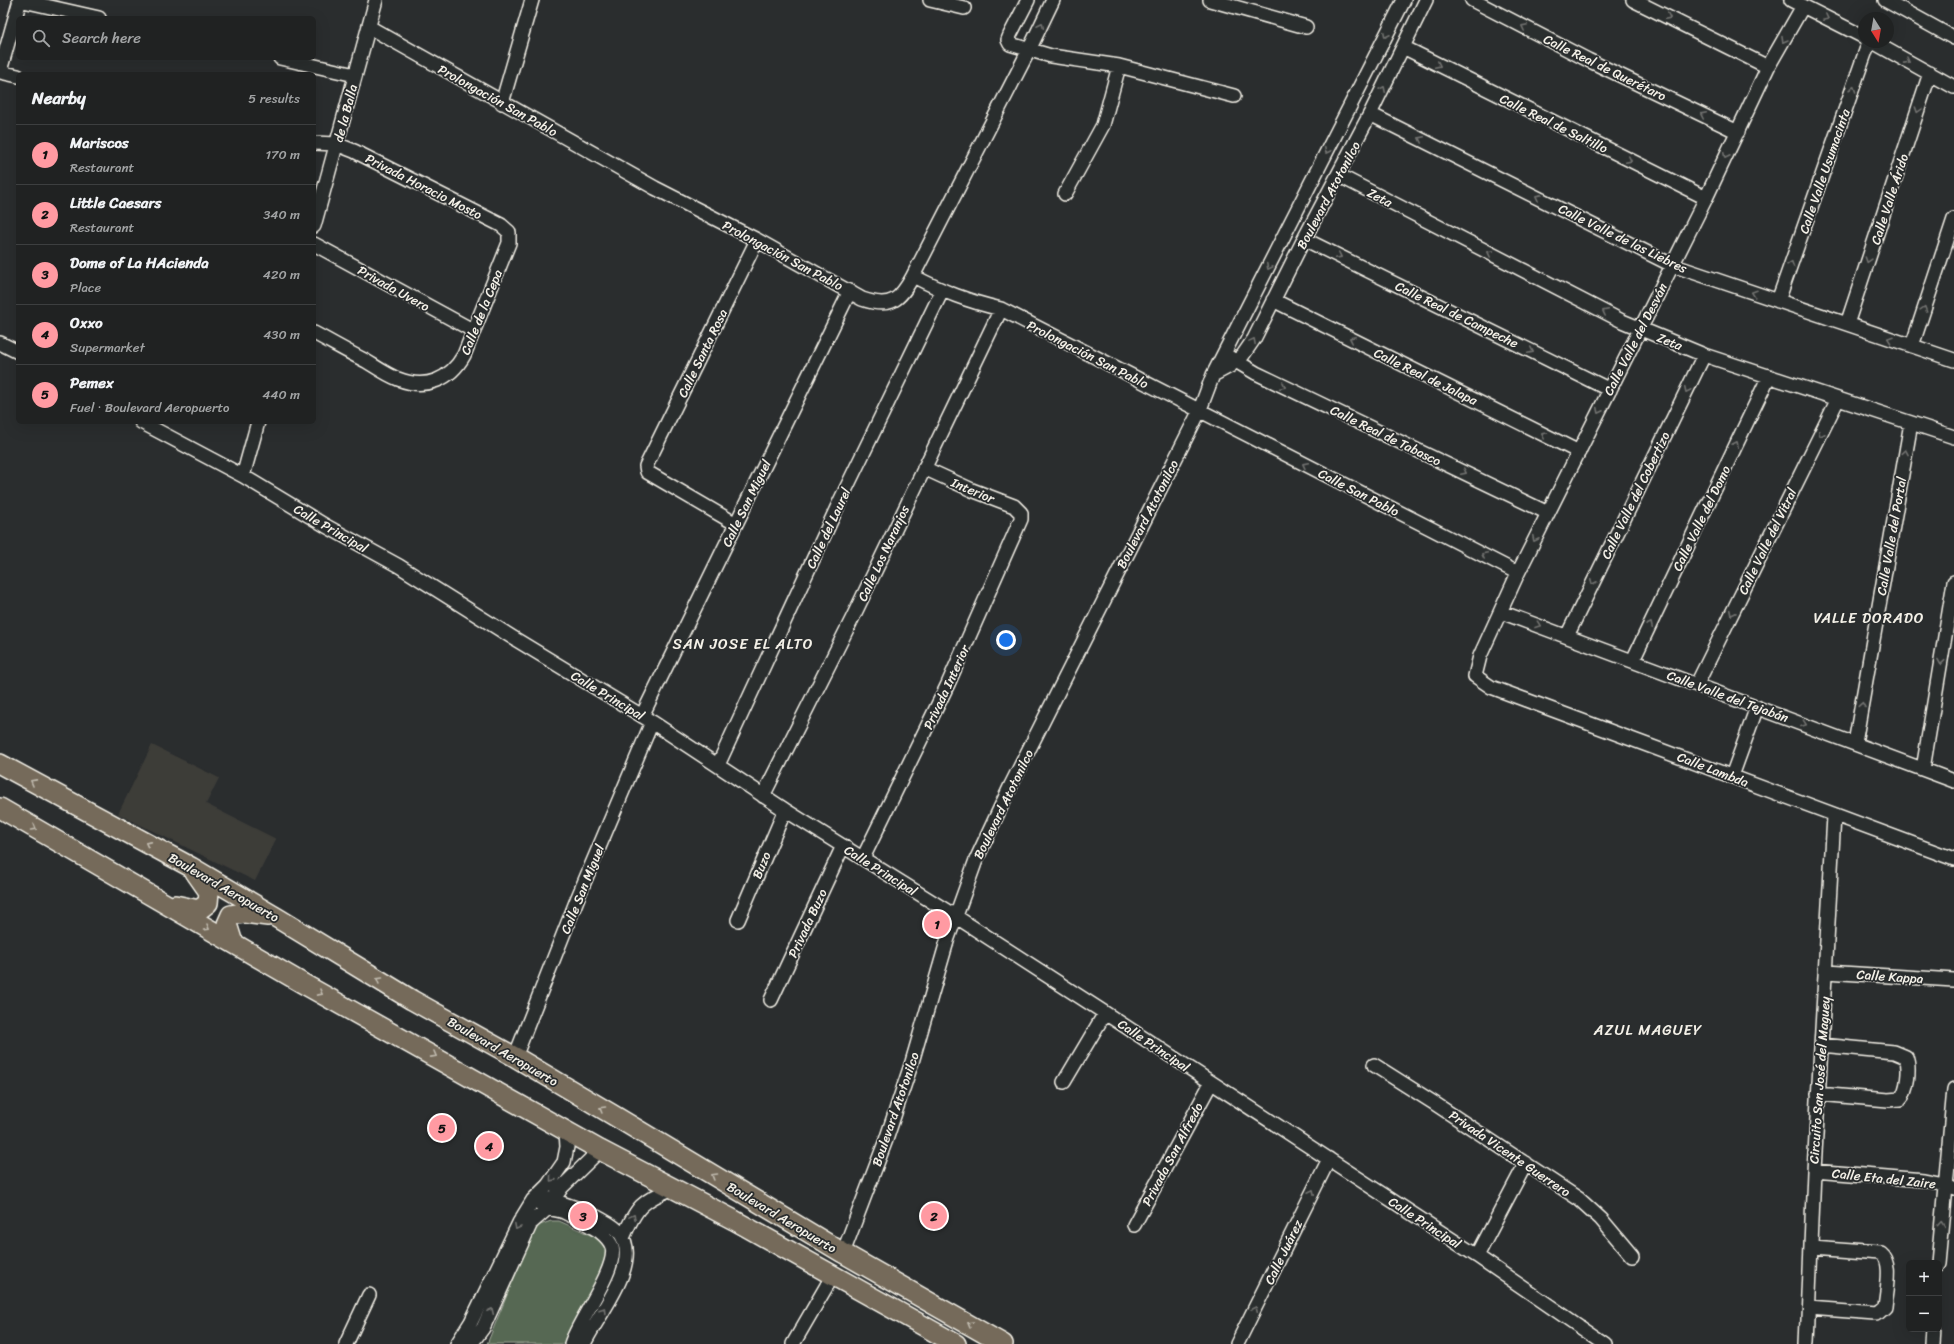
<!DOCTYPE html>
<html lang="en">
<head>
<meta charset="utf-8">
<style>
  body { margin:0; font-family:Sriracha,sans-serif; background:#2d2f2f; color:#f1f3f6 }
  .controls { position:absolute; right:12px; bottom:12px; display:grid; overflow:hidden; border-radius:6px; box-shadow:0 4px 16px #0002 }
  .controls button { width:36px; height:36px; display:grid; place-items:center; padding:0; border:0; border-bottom:1px solid #3d3f40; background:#202222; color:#f1f3f6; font:20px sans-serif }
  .compass { position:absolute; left:1858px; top:12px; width:36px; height:36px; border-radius:50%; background:#202222; box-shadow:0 4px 16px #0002; rotate:169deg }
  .you { position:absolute; left:1006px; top:640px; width:14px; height:14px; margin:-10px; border:3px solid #fff; border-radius:50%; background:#1a73e8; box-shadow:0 0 0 6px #1a73e833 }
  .badge { display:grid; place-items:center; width:26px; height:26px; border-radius:50%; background:#ff9aa2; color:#111; font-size:13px; font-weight:700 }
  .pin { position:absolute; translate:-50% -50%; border:2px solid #fff; box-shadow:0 1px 4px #0006 }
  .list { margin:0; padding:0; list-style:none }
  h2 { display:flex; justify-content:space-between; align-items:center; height:52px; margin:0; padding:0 16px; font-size:17px }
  h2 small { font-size:13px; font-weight:400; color:#a2a4a5 }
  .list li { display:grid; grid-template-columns:26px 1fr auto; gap:12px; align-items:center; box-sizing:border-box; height:60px; padding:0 16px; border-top:1px solid #3d3f40 }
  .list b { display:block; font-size:15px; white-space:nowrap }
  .list p { margin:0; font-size:13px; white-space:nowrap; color:#a2a4a5 }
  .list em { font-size:13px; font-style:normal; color:#a2a4a5 }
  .icon { flex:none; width:22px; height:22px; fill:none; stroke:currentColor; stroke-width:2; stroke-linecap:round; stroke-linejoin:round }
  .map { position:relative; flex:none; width:1954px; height:1344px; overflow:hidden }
  .search { position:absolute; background:#202222; box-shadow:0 4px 16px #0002; left:16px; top:16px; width:300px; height:44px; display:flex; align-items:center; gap:10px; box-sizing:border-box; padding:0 14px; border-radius:6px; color:#a2a4a5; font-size:15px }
  .panel { position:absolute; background:#202222; box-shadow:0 4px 16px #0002; left:16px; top:72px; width:300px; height:352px; border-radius:6px }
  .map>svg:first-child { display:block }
</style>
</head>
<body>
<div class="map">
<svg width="1954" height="1344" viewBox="0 0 1954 1344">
  <rect width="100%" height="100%" fill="#2a2d2e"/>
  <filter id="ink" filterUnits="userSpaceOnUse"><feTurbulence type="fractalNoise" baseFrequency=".025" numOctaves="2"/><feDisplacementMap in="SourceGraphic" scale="8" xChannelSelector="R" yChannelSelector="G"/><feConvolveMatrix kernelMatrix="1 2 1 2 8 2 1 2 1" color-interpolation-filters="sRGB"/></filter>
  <g filter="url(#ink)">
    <path fill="#3e3d39" d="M 152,745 L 219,778 L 206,804 L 276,839 L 255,881 L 118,814 Z"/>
    <path fill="#566853" stroke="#a5ac9e" d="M 551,1221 L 559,1221 L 604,1241 L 609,1262 L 567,1344 L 487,1344 L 532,1234 L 540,1225 Z"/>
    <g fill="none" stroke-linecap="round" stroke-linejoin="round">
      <g stroke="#f4f1e8" stroke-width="16">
        <path id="minor" d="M 19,0 L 99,18
          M 930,0 L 964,8
          M 1028,0 L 1010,35 L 1008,40 L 1010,44 L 1051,56 L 1119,66 L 1234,96
          M 1210,0 L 1306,27
          M 1472,0 L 1588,60 L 1738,132
          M 1633,0 L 1768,67
          M 1791,0 L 1864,37
          M 1885,0 L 1954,38
          M 1803,6 L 1768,67 L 1706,198 L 1518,573 L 1480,656 L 1475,676 L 1491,687 L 1954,859
          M 369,27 L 655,188 L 757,240 L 862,299 C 891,309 900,300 913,276 C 944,292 967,301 1001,309 L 1518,573
          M 1873,42 L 1954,87
          M 1403,47 L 1706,198
          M 280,58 L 355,75
          M 0,71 L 20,0
          M 0,72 L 18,76
          M 502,103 L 532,0
          M 1370,114 L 1672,265 L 1954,360
          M 314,143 L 336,144 L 354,151 L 501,225 L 509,232 L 509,243 L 464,355 C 450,380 426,390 398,379 C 387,375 376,367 366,361 C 348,352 331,342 314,333
          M 1338,175 L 1622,321 L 1704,355 L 1954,437
          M 1065,194 L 1103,125 L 1119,66
          M 314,226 L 376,0
          M 1304,239 L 1610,390
          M 314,244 L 474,331
          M 913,276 L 1029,50 L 1053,0
          M 1273,300 L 1579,452
          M 1778,301 L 1869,42
          M 1847,324 L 1930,73
          M 0,343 L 18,352
          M 1912,346 L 1954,219
          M 1229,357 L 1256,373 L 1548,513
          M 1213,375 L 1230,366 L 1243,355 L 1254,339 L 1304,239 L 1370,114 L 1426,0
          M 141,422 L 243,476 L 326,526 L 399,566 L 515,639 L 652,722 L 785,810 L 955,916 L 1105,1013 L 1477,1256 L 1605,1344
          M 243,476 L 258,422
          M 736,524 L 647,472 L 646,466 L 757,240
          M 1501,612 L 1954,781
          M 1567,636 L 1704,355
          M 1633,660 L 1769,376
          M 1697,684 L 1838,399
          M 642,716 L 850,291
          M 1855,743 L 1911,423
          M 718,765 L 841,499 L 942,291
          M 1923,769 L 1954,582
          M 1732,776 L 1757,707
          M 763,796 L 852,619 L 1001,309
          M 863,858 L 948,684 L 1021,519 L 1021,513 L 1014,506 L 972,490 L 924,468
          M 738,920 L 785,810
          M 1826,972 L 1954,980
          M 771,1000 L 843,846
          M 515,1057 L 578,897 L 652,722
          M 1374,1065 L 1434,1103 L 1579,1199 L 1601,1219 L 1632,1256
          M 1064,1082 L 1105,1013
          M 1818,1094 L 1888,1100 L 1900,1099 C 1908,1091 1910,1067 1906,1057 L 1894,1052 L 1821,1045
          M 1814,1171 L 1924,1180 L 1944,1184 L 1954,1189
          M 545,1197 C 562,1204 580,1208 597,1217 C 604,1221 615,1226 620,1233 C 643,1264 597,1315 584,1344
          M 541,1205 C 548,1210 556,1209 564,1212 C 575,1217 588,1224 599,1231 C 604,1235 610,1240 612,1247 C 618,1268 578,1321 571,1344
          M 1134,1225 L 1211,1083
          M 623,1238 C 636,1207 642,1200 674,1188
          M 843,1253 L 886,1140 L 912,1062 L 948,938 L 976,860 L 1011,785 L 1199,412 L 1213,375 L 1404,0
          M 1477,1256 L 1526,1163
          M 1938,1263 L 1954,1089
          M 1809,1308 L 1876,1313 L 1884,1306 C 1885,1291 1893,1263 1880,1253 L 1811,1248
          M 346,1344 L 369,1295
          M 457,1344 L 471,1322 L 519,1223 L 533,1200 L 548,1185 L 564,1162 L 567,1147 L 566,1131
          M 471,1344 L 483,1328 L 531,1223 L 547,1209 L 562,1187 L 600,1150
          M 793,1344 L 833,1275
          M 1237,1344 L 1329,1159
          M 1807,1344 L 1814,1171 L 1834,816
          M 1931,1344 L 1932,1329"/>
      </g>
      <g stroke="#f4f1e8" stroke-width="22">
        <path id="highway" d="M 0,764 L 191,867 L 279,919 L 412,1000 L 515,1057 L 613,1115 L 843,1253 L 1003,1344
          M 0,808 L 302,983 L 600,1150 L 734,1220 L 956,1344
          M 175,905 L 199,910 L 208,903 L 209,892 L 195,872
          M 233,943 L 227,924 L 231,915 L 244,913 L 268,916"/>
      </g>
      <use href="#minor" stroke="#2a2d2e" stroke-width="13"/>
      <use href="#highway" stroke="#746a5a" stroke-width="19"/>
    </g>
    <defs><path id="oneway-chevron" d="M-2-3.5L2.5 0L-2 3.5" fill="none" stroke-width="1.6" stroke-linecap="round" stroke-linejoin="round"/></defs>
    <g stroke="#71726f">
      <use href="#oneway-chevron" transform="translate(1668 17) rotate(26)"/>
      <use href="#oneway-chevron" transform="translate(1826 18) rotate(27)"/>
      <use href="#oneway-chevron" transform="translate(1041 25) rotate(-65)"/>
      <use href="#oneway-chevron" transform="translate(1524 27) rotate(-153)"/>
      <use href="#oneway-chevron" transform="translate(1386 35) rotate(117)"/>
      <use href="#oneway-chevron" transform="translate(1784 40) rotate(120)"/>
      <use href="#oneway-chevron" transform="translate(1907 61) rotate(29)"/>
      <use href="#oneway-chevron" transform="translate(1438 65) rotate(26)"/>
      <use href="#oneway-chevron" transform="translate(1383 89) rotate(-64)"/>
      <use href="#oneway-chevron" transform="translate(1853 89) rotate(-71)"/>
      <use href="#oneway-chevron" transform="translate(1918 110) rotate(108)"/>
      <use href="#oneway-chevron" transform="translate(1703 115) rotate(-154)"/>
      <use href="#oneway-chevron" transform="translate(1421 139) rotate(-154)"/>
      <use href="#oneway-chevron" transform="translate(1327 151) rotate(117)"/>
      <use href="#oneway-chevron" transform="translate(1726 156) rotate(116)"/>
      <use href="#oneway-chevron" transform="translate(1629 160) rotate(26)"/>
      <use href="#oneway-chevron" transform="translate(1538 197) rotate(-153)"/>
      <use href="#oneway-chevron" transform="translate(1490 253) rotate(-153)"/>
      <use href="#oneway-chevron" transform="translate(1339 256) rotate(26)"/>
      <use href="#oneway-chevron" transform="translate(1868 260) rotate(108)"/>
      <use href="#oneway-chevron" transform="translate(1791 264) rotate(-71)"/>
      <use href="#oneway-chevron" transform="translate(1269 267) rotate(117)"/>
      <use href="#oneway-chevron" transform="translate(1754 293) rotate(-161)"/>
      <use href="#oneway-chevron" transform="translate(1924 309) rotate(-72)"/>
      <use href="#oneway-chevron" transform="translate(1605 312) rotate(-153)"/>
      <use href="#oneway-chevron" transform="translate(1352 339) rotate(-154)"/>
      <use href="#oneway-chevron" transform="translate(1890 339) rotate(-161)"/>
      <use href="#oneway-chevron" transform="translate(1253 341) rotate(-62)"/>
      <use href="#oneway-chevron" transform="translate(1531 351) rotate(26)"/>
      <use href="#oneway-chevron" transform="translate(1283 386) rotate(26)"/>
      <use href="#oneway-chevron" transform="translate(1687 390) rotate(116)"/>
      <use href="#oneway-chevron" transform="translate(1599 411) rotate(117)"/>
      <use href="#oneway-chevron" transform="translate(1821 434) rotate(116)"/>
      <use href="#oneway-chevron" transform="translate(1544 435) rotate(-154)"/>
      <use href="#oneway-chevron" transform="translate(1736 444) rotate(-64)"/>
      <use href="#oneway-chevron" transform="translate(1905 452) rotate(-80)"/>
      <use href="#oneway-chevron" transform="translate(1305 465) rotate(-153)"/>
      <use href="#oneway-chevron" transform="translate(1464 472) rotate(26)"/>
      <use href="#oneway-chevron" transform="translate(1535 539) rotate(117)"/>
      <use href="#oneway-chevron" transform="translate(1484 555) rotate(-153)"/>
      <use href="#oneway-chevron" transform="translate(1593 582) rotate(116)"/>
      <use href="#oneway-chevron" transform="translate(1732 613) rotate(116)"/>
      <use href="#oneway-chevron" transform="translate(1538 625) rotate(20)"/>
      <use href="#oneway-chevron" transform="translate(1650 625) rotate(-64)"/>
      <use href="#oneway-chevron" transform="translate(1941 662) rotate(99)"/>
      <use href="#oneway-chevron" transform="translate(1862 705) rotate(-80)"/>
      <use href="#oneway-chevron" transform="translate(1804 724) rotate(20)"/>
      <use href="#oneway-chevron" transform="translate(552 1179) rotate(129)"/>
      <use href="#oneway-chevron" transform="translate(1312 1192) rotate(-64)"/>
      <use href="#oneway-chevron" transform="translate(633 1217) rotate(-62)"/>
      <use href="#oneway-chevron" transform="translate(1941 1224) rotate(-85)"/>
      <use href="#oneway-chevron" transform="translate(517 1227) rotate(118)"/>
      <use href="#oneway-chevron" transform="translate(1255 1309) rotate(-64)"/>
      <use href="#oneway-chevron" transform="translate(603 1310) rotate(-58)"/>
      <use href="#oneway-chevron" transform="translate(491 1311) rotate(-65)"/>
    </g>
    <g stroke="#c1bbaf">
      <use href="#oneway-chevron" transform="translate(33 782) rotate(-151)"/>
      <use href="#oneway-chevron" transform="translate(34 828) rotate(30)"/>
      <use href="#oneway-chevron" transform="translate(148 844) rotate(-152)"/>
      <use href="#oneway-chevron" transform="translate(207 928) rotate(30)"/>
      <use href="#oneway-chevron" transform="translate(379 980) rotate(-149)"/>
      <use href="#oneway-chevron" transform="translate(320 993) rotate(29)"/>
      <use href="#oneway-chevron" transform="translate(434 1055) rotate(29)"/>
      <use href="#oneway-chevron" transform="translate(602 1109) rotate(-149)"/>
      <use href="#oneway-chevron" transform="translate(714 1176) rotate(-149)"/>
      <use href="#oneway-chevron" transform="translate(970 1324) rotate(-150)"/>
    </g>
  </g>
  <g text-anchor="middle" stroke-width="3.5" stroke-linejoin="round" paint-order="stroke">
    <g font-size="13" fill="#f4f1e8" stroke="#2a2d2e">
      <text transform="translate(1605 67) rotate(26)" y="5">Calle Real de Querétaro</text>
      <text transform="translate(498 100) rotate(29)" y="5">Prolongación San Pablo</text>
      <text transform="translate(345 113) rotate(-75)" y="5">de la Balla</text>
      <text transform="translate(1554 123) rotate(26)" y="5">Calle Real de Saltillo</text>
      <text transform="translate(1824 171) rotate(-71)" y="5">Calle Valle Usumacinta</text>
      <text transform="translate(424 186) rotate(27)" y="5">Privada Horacio Mosto</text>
      <text transform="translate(1328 195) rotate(-62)" y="5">Boulevard Atotonilco</text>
      <text transform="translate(1380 197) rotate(27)" y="5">Zeta</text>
      <text transform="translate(1889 199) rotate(-72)" y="5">Calle Valle Árido</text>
      <text transform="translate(1623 238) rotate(26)" y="5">Calle Valle de las Liebres</text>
      <text transform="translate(783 255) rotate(28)" y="5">Prolongación San Pablo</text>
      <text transform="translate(394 288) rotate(29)" y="5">Privada Uvero</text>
      <text transform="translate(481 312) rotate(-68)" y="5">Calle de la Cepa</text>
      <text transform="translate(1457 314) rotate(26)" y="5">Calle Real de Campeche</text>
      <text transform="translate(1635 339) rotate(-63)" y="5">Calle Valle del Desván</text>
      <text transform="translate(1670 341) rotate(22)" y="5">Zeta</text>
      <text transform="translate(702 353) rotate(-64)" y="5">Calle Santa Rosa</text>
      <text transform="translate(1088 354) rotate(27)" y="5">Prolongación San Pablo</text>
      <text transform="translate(1426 376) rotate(26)" y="5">Calle Real de Jalapa</text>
      <text transform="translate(1386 435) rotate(26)" y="5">Calle Real de Tabasco</text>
      <text transform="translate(973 490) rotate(23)" y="5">Interior</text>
      <text transform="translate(1359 492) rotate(27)" y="5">Calle San Pablo</text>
      <text transform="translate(1635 495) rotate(-64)" y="5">Calle Valle del Cobertizo</text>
      <text transform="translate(746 503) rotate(-64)" y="5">Calle San Miguel</text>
      <text transform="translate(1147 514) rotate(-63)" y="5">Boulevard Atotonilco</text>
      <text transform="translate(1701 518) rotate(-64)" y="5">Calle Valle del Domo</text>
      <text transform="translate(331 528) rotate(30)" y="5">Calle Principal</text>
      <text transform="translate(828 528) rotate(-65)" y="5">Calle del Laurel</text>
      <text transform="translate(1891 536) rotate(-80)" y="5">Calle Valle del Portal</text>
      <text transform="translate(1767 541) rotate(-64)" y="5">Calle Valle del Vitral</text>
      <text transform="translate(883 553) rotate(-65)" y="5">Calle Los Naranjos</text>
      <text transform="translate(946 687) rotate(-65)" y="5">Privada Interior</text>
      <text transform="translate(608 695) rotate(31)" y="5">Calle Principal</text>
      <text transform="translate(1728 696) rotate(20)" y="5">Calle Valle del Tejabán</text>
      <text transform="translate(1713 769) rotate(21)" y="5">Calle Lambda</text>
      <text transform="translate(1003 804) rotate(-64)" y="5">Boulevard Atotonilco</text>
      <text transform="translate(761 865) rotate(-67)" y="5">Buzo</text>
      <text transform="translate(881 870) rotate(32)" y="5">Calle Principal</text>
      <text transform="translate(224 887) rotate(30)" y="5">Boulevard Aeropuerto</text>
      <text transform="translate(582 889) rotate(-68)" y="5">Calle San Miguel</text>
      <text transform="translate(807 923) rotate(-65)" y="5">Privada Buzo</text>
      <text transform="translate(1890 976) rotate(4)" y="5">Calle Kappa</text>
      <text transform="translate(1154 1045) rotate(34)" y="5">Calle Principal</text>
      <text transform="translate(503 1051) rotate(30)" y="5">Boulevard Aeropuerto</text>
      <text transform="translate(1819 1080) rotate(-86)" y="5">Circuito San José del Maguey</text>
      <text transform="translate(895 1109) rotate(-71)" y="5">Boulevard Atotonilco</text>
      <text transform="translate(1510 1153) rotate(34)" y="5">Privada Vicente Guerrero</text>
      <text transform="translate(1172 1154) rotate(-62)" y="5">Privada San Alfredo</text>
      <text transform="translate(1884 1178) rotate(6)" y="5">Calle Eta del Zaire</text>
      <text transform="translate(782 1217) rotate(31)" y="5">Boulevard Aeropuerto</text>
      <text transform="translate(1425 1222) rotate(33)" y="5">Calle Principal</text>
      <text transform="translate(1283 1252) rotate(-64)" y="5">Calle Juárez</text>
    </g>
    <g font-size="15" letter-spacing="1" fill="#f4f1e8" stroke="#2a2d2e">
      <text x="1869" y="623">VALLE DORADO</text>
      <text x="743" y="649">SAN JOSE EL ALTO</text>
      <text x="1648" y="1035">AZUL MAGUEY</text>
    </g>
  </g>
</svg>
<div class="controls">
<button>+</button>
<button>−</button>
</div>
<svg class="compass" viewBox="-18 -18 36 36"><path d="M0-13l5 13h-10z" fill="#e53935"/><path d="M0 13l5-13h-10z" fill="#a2a4a5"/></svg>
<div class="you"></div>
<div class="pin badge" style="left:937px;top:924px">1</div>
<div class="pin badge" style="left:934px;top:1216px">2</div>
<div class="pin badge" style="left:583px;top:1216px">3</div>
<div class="pin badge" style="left:489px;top:1146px">4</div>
<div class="pin badge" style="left:442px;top:1128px">5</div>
<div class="search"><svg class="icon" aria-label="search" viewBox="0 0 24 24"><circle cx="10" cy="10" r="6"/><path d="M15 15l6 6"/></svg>Search here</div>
<section class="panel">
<h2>Nearby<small>5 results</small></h2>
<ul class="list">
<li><span class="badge">1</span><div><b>Mariscos</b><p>Restaurant</p></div><em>170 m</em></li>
<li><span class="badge">2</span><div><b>Little Caesars</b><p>Restaurant</p></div><em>340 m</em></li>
<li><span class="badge">3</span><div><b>Dome of La HAcienda</b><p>Place</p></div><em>420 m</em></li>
<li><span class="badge">4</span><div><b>Oxxo</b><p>Supermarket</p></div><em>430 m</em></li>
<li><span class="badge">5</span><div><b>Pemex</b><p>Fuel · Boulevard Aeropuerto</p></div><em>440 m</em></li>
</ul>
</section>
</div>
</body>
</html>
